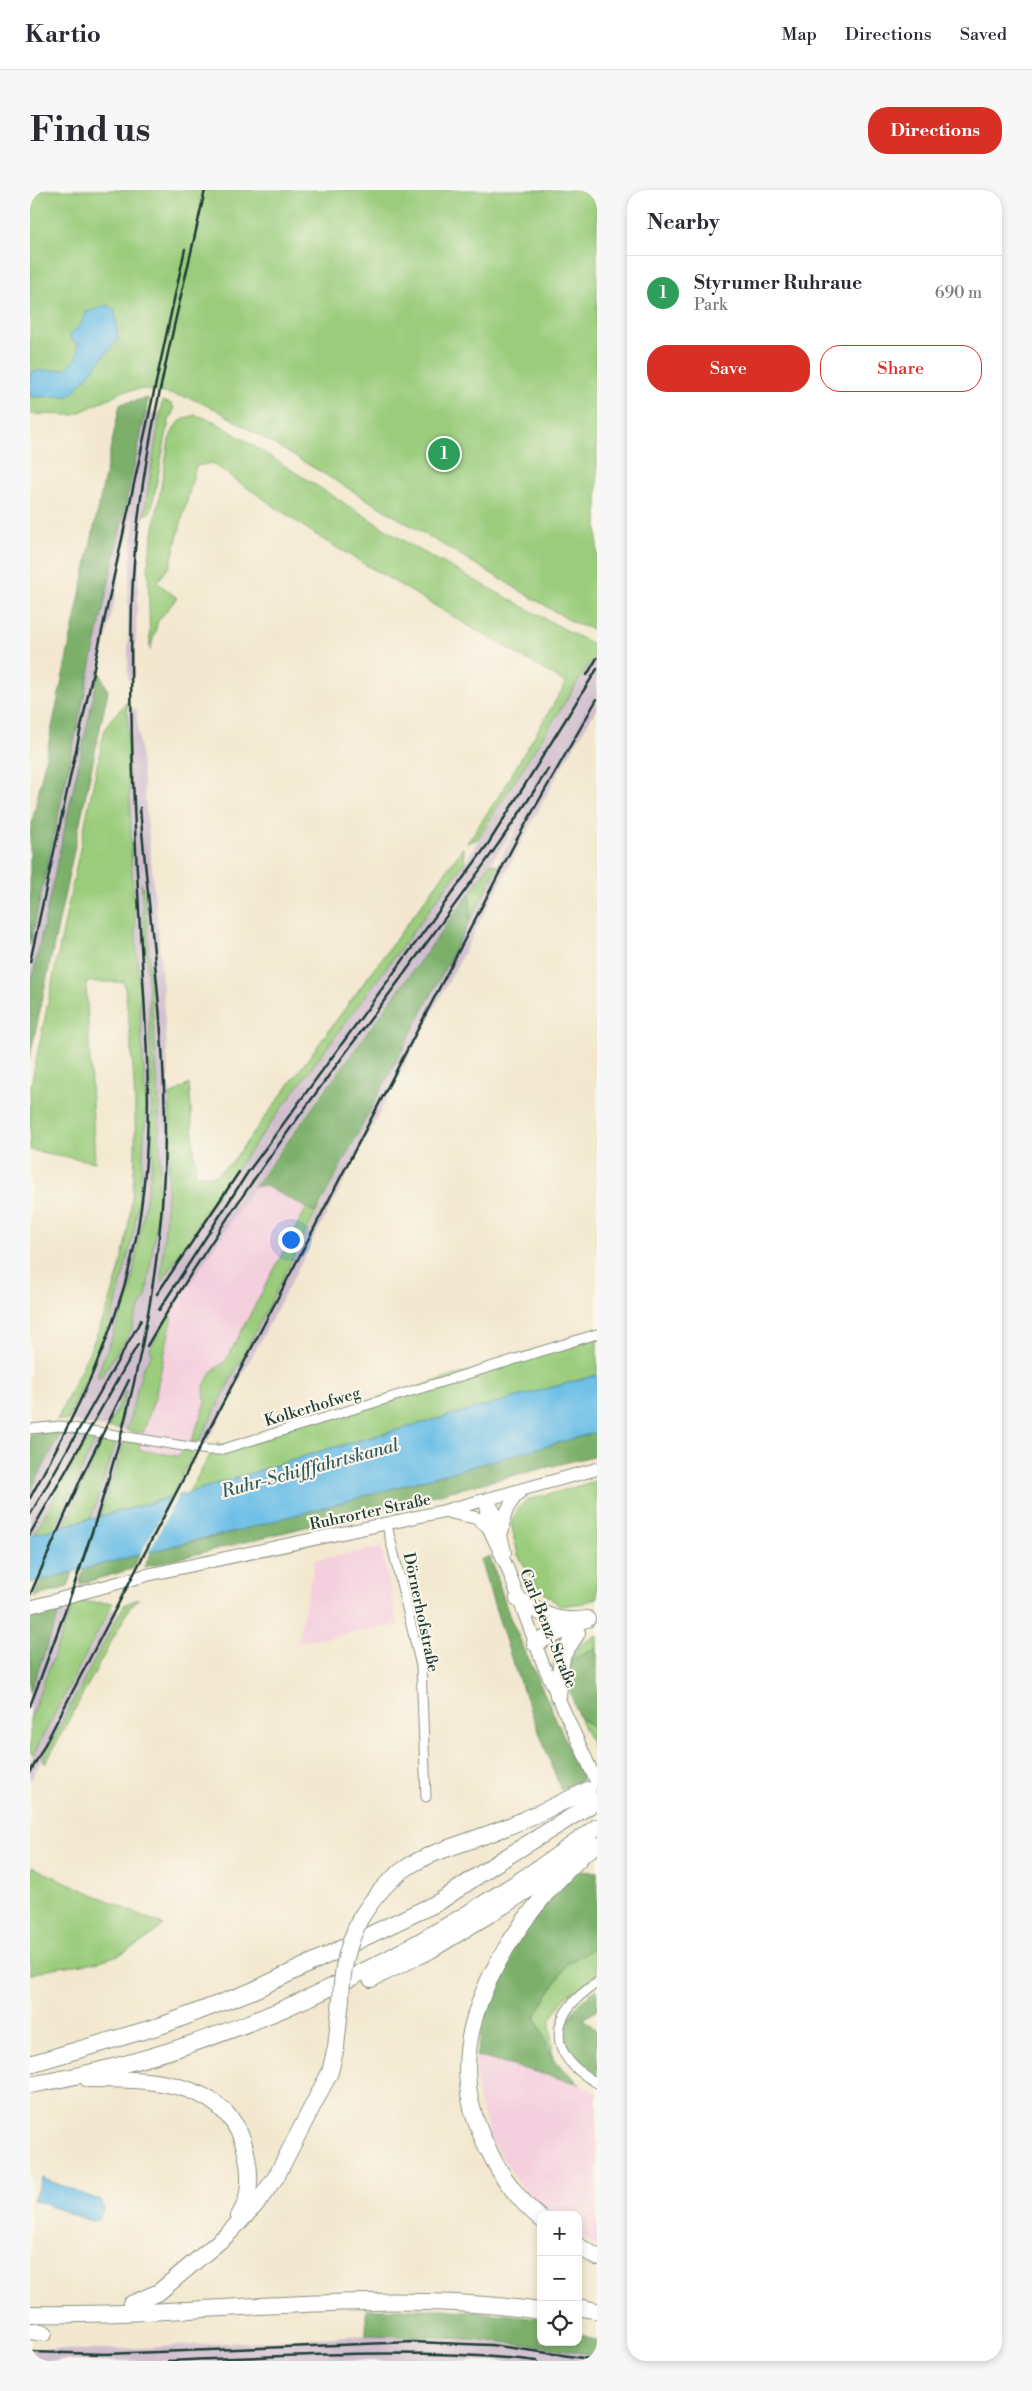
<!DOCTYPE html>
<html lang="en">
<head>
<meta charset="utf-8">
<style>
  body { margin:0; font-family:"Libre Bodoni",serif; background:#f7f7f7; color:#2b2b33 }
  .controls { position:absolute; right:15px; bottom:15px; display:grid; overflow:hidden; border-radius:10px; box-shadow:0 2px 8px #0003 }
  .controls button { width:45px; height:45px; display:grid; place-items:center; padding:0; border:0; border-bottom:1px solid #e1e1e2; background:#fff; color:#2b2b33; font:25px sans-serif }
  .you { position:absolute; left:260px; top:1049px; width:18px; height:18px; margin:-12px; border:4px solid #fff; border-radius:50%; background:#1a73e8; box-shadow:0 0 0 8px #1a73e833 }
  .badge { display:grid; place-items:center; width:32px; height:32px; border-radius:50%; background:#d93025; color:#fff; font-size:16px; font-weight:700 }
  .pin { position:absolute; translate:-50% -50%; border:2px solid #fff; box-shadow:0 1px 5px #0006 }
  .list { margin:0; padding:0; list-style:none }
  h2 { display:flex; justify-content:space-between; align-items:center; height:65px; margin:0; padding:0 20px; font-size:21px }
  h2 small { font-size:16px; font-weight:400; color:#7c7c81 }
  .list li { display:grid; grid-template-columns:32px 1fr auto; gap:15px; align-items:center; box-sizing:border-box; height:75px; padding:0 20px; border-top:1px solid #e1e1e2 }
  .list b { display:block; font-size:19px; white-space:nowrap }
  .list p { margin:0; font-size:16px; white-space:nowrap; color:#7c7c81 }
  .list em { font-size:16px; font-style:normal; color:#7c7c81 }
  .actions { display:flex; gap:10px; padding:15px 20px }
  .actions a { flex:1; padding:11px 0; border:1px solid #d93025; border-radius:20px; text-align:center; font-size:18px; color:#d93025 }
  .actions .main { background:#d93025; color:#fff }
  .icon { flex:none; width:28px; height:28px; fill:none; stroke:currentColor; stroke-width:2; stroke-linecap:round; stroke-linejoin:round }
  .map { position:relative; flex:none; width:567px; height:2171px; overflow:hidden; border-radius:20px }
  header { display:flex; align-items:center; gap:30px; box-sizing:border-box; height:70px; padding:0 25px; background:#fff; border-bottom:1px solid #e1e1e2 }
  header strong { font-size:24px }
  nav { display:flex; gap:28px; margin-inline-start:auto; font-size:18px }
  .intro { display:flex; align-items:center; justify-content:space-between; box-sizing:border-box; height:120px; padding:0 30px }
  h1 { margin:0; font-size:35px }
  .button { padding:12px 22px; border-radius:20px; background:#d93025; color:#fff; font-size:18px; font-weight:700 }
  main { display:flex; gap:30px; padding:0 30px }
  aside { flex:1; background:#fff; border-radius:20px; box-shadow:0 2px 8px #0003 }
  .map>svg:first-child { display:block }
</style>
</head>
<body>
<header>
<strong>Kartio</strong>
<nav><a>Map</a><a>Directions</a><a>Saved</a></nav>
</header>
<div class="intro"><h1>Find us</h1><a class="button">Directions</a></div>
<main>
<div class="map">
<svg width="567" height="2171" viewBox="0 0 567 2171">
  <rect width="100%" height="100%" fill="#fbf7ec"/>
  <filter id="ink" filterUnits="userSpaceOnUse"><feTurbulence type="fractalNoise" baseFrequency=".02" numOctaves="2"/><feDisplacementMap in="SourceGraphic" scale="10" xChannelSelector="R" yChannelSelector="G"/><feConvolveMatrix kernelMatrix="1 2 1 2 8 2 1 2 1" color-interpolation-filters="sRGB"/></filter>
  <filter id="wash" filterUnits="userSpaceOnUse"><feTurbulence type="fractalNoise" baseFrequency=".0096" numOctaves="4" result="noise"/><feDisplacementMap in="SourceGraphic" scale="20" xChannelSelector="R" yChannelSelector="G"/><feGaussianBlur stdDeviation="1.12" result="paint"/><feColorMatrix in="noise" values="0 0 0 0 0 0 0 0 0 0 0 0 0 0 0 0 0 1.4 0 .05"/><feComposite in="paint" operator="in"/></filter>
  <g filter="url(#wash)">
    <rect width="100%" height="100%" fill="#f3e8cf"/>
    <path fill="#f4cfde" d="M 234,995 L 277,1017 L 195,1172 L 181,1182 L 174,1196 L 175,1215 L 161,1252 L 148,1266 L 108,1260 L 125,1206 L 141,1134 L 141,1122 L 224,997 Z
      M 351,1357 L 368,1435 L 267,1453 L 285,1370 Z
      M 446,1866 L 550,1894 L 567,1903 L 567,2057 L 548,2045 L 548,2025 L 519,2025 L 489,1994 L 461,1949 L 447,1904 Z"/>
    <path fill="#d0bdce" fill-rule="evenodd" d="M 116,221 L 129,224 L 110,354 L 104,487 L 98,491 L 98,407 L 104,321 L 0,798 L 0,755 Z
      M 567,462 L 567,518 L 525,589 L 176,1254 L 169,1252 L 492,628 L 440,703 L 240,973 L 141,1122 L 120,1159 L 122,1163 L 112,1180 L 97,1241 L 89,1239 L 95,1203 L 78,1238 L 37,1231 L 70,1158 L 86,1114 L 97,1072 L 104,1041 L 116,917 L 100,627 L 98,523 L 106,518 L 130,761 L 140,905 L 139,978 L 131,1092 L 190,1001 L 435,672 ZM 112,695 L 123,804 L 128,902 L 130,970 L 127,1029 L 116,1107 L 105,1127 L 101,1141 L 67,1186 L 100,1101 L 123,969 L 119,806 Z
      M 32,1241 L 60,1245 L 4,1344 L 0,1345 L 0,1302 Z
      M 67,1246 L 74,1248 L 34,1336 L 24,1339 Z
      M 87,1249 L 95,1251 L 70,1326 L 61,1328 Z
      M 44,1412 L 0,1529 L 0,1502 L 32,1415 Z
      M 82,1418 L 89,1422 L 0,1592 L 0,1571 Z
      M 336,2145 L 462,2152 L 534,2159 L 567,2166 L 567,2171 L 0,2171 L 0,2159 L 76,2160 Z"/>
    <path fill="#9acc7b" stroke="#5c8458" d="M 0,0 L 567,0 L 567,440 L 546,434 L 185,219 L 160,208 L 114,199 L 94,201 L 44,225 L 0,224 Z
      M 132,211 L 142,214 L 144,219 L 139,231 L 121,321 L 114,326 Z
      M 166,225 L 184,231 L 384,357 L 547,446 L 567,455 L 567,462 L 448,649 L 437,653 L 468,607 L 536,493 L 292,349 L 181,273 L 166,276 L 140,376 L 127,392 L 147,408 L 128,431 L 120,460 L 118,373 L 139,250 C 145,235 149,228 166,225 Z
      M 97,512 L 102,682 L 116,917 L 112,980 L 104,1041 L 86,1114 L 70,1158 L 37,1231 L 27,1230 C 44,1193 63,1157 77,1119 C 115,1016 108,899 94,792 L 56,792 L 65,972 L 0,960 L 0,900 L 74,542 L 80,530 Z
      M 433,658 L 435,672 L 190,1001 L 131,1093 L 139,978 L 140,905 L 159,894 L 166,984 L 184,986 L 202,972 Z
      M 461,673 L 468,676 L 440,731 L 440,703 Z
      M 111,693 L 115,702 L 128,902 L 130,970 L 127,1029 L 116,1107 L 105,1127 L 101,1141 L 70,1188 L 67,1186 L 100,1101 L 123,969 L 119,806 Z
      M 277,1017 L 286,1023 L 169,1252 L 161,1252 L 175,1215 L 174,1196 L 181,1182 L 195,1172 Z
      M 141,1122 L 141,1134 L 125,1207 L 113,1243 L 97,1241 L 112,1180 L 122,1164 L 120,1159 Z
      M 567,1142 L 567,1185 L 291,1261 L 158,1303 L 187,1253 L 194,1256 Z
      M 96,1200 L 89,1239 L 78,1238 Z
      M 60,1245 L 67,1246 L 24,1339 L 4,1344 Z
      M 74,1248 L 87,1249 L 61,1328 L 34,1336 Z
      M 95,1251 L 110,1253 L 109,1260 L 148,1266 L 153,1260 L 164,1262 L 141,1307 L 70,1326 Z
      M 567,1291 L 567,1408 L 554,1413 L 530,1416 L 508,1398 L 488,1365 L 481,1333 L 488,1318 L 497,1310 Z
      M 109,1408 L 99,1419 L 15,1574 L 13,1567 L 94,1415 Z
      M 44,1412 L 83,1413 L 3,1565 L 0,1563 L 0,1529 Z
      M 567,1445 L 567,1458 L 541,1470 L 550,1455 Z
      M 548,1525 L 567,1541 L 567,1566 Z
      M 2,1677 L 133,1735 C 119,1750 93,1765 73,1770 C 48,1777 26,1774 0,1785 L 0,1682 Z
      M 567,1756 L 567,1785 L 535,1807 L 520,1831 L 523,1869 L 505,1826 L 537,1774 Z"/>
    <path fill="#7bb06b" stroke="#4d7650" d="M 118,208 L 116,221 L 0,755 L 0,642 L 90,214 Z
      M 69,480 L 78,501 L 0,867 L 0,798 Z
      M 440,703 L 440,731 L 286,1023 L 234,995 L 224,997 Z
      M 25,1241 L 32,1241 L 0,1302 L 0,1275 L 2,1271 L 0,1244 Z
      M 567,1242 L 567,1265 L 114,1377 L 122,1361 L 200,1343 Z
      M 110,1364 L 102,1379 L 49,1394 L 54,1379 Z
      M 460,1366 L 479,1425 L 553,1589 L 531,1600 L 483,1474 L 450,1370 Z
      M 43,1382 L 38,1397 L 4,1407 L 11,1390 Z
      M 32,1415 L 0,1502 L 0,1431 L 7,1421 Z
      M 567,1458 L 567,1541 L 548,1525 L 539,1499 L 541,1470 Z
      M 547,1681 L 567,1682 L 567,1756 L 537,1774 L 505,1826 L 523,1869 L 550,1894 L 446,1866 C 452,1843 456,1818 465,1796 C 482,1752 514,1713 547,1681 Z
      M 567,1799 L 567,1820 L 554,1829 L 567,1841 L 567,1889 C 561,1885 552,1881 547,1876 C 521,1849 540,1815 567,1799 Z
      M 336,2119 L 415,2119 L 511,2128 L 511,2152 L 548,2152 L 548,2143 L 567,2151 L 567,2166 C 491,2150 413,2147 336,2145 Z"/>
    <path fill="#69bde6" stroke="#447d8d" d="M 78,115 L 85,121 L 88,150 L 40,206 L 2,207 L 0,205 L 0,183 L 4,181 L 36,179 L 47,167 L 48,153 L 41,150 L 40,144 L 50,136 L 57,122 Z
      M 567,1185 L 567,1242 L 200,1343 L 169,1349 L 0,1393 L 0,1345 L 158,1303 L 291,1261 Z
      M 12,1988 L 71,2011 L 74,2018 L 68,2030 L 61,2031 L 3,2010 Z"/>
    <path fill="#f3e8cf" d="M 150,1302 L 118,1364 L 109,1367 L 143,1304 Z"/>
  </g>
  <g filter="url(#ink)">
    <g fill="none" stroke-linecap="round" stroke-linejoin="round">
      <g stroke="#899282" stroke-width="11">
        <path id="minor" d="M 0,1239 L 30,1236 L 178,1260 L 190,1260 L 567,1144
          M 357,1335 L 391,1476 L 396,1607
          M 567,1793 C 518,1824 515,1864 567,1893"/>
      </g>
      <g stroke="#899282" stroke-width="14">
        <path id="secondary" d="M 457,1309 L 456,1324 L 458,1337 L 477,1377 L 513,1474 L 567,1593
          M 457,1309 L 466,1324 L 475,1362
          M 419,1322 L 446,1328 L 458,1337
          M 473,1340 C 473,1322 481,1311 493,1299
          M 0,1417 L 117,1385 L 414,1321 L 567,1279"/>
      </g>
      <g stroke="#899282" stroke-width="18">
        <path id="motorway" d="M 488,1409 C 511,1424 528,1434 557,1429
          M 505,1453 L 549,1433
          M 528,1506 L 532,1466 L 547,1443
          M 330,1729 C 368,1667 402,1665 464,1642 C 496,1630 527,1615 558,1600
          M 341,1789 L 399,1761 L 473,1716 L 567,1655
          M 0,1874 L 133,1835 L 222,1801 L 409,1712 L 465,1674 L 567,1611
          M 58,1889 C 120,1889 203,1889 217,1967 C 221,1988 221,2008 209,2026
          M 0,1895 C 207,1859 399,1760 567,1637
          M 511,2029 C 490,2011 472,1988 460,1963 C 449,1942 440,1920 438,1895 C 429,1811 492,1723 550,1668
          M 548,2056 L 567,2067
          M 101,2114 L 129,2102 L 198,2044 L 227,2013 L 246,1987 L 300,1882 L 306,1857 L 311,1809
          M 548,2117 L 567,2121
          M 0,2124 C 170,2127 341,2097 511,2121
          M 0,2141 L 14,2143"/>
      </g>
      <use href="#minor" stroke="#fff" stroke-width="9"/>
      <use href="#secondary" stroke="#fff" stroke-width="12"/>
      <use href="#motorway" stroke="#fff" stroke-width="16"/>
      <path stroke="#1f3d34" stroke-width="2.5" d="M 557,485 L 567,468
        M 0,772 L 155,59
        M 127,1104 L 209,982
        M 129,1120 L 218,982 L 458,654 L 567,479
        M 117,1156 C 191,1028 280,911 368,792 C 419,722 472,653 518,579
        M 0,1308 C 45,1226 88,1140 106,1048 C 126,945 116,843 110,739 C 104,629 99,520 102,410 C 106,272 146,135 175,0
        M 0,1325 L 111,1130
        M 0,1344 L 108,1154
        M 0,1405 L 52,1286 L 99,1190
        M 0,1516 C 70,1332 134,1143 135,945 C 135,836 119,727 110,618
        M 0,1583 L 487,649 L 567,509
        M 0,2162 L 75,2164 L 383,2152 L 461,2155 L 567,2170
        M 138,2171 C 261,2166 385,2157 507,2171"/>
      <g stroke="#899282" stroke-width="18" stroke-linecap="butt">
        <path id="motorway-bridge" d="M 311,1809 C 312,1778 317,1757 330,1729"/>
      </g>
      <use href="#motorway-bridge" stroke="#fff" stroke-width="16"/>
    </g>
  </g>
  <g text-anchor="middle" stroke-width="4.5" stroke-linejoin="round" paint-order="stroke">
    <g font-size="16" fill="#1f3d34" stroke="#fbf7ec">
      <text transform="translate(282 1216) rotate(-17)" y="6">Kolkerhofweg</text>
      <text transform="translate(340 1321) rotate(-12)" y="6">Ruhrorter Straße</text>
      <text transform="translate(392 1422) rotate(78)" y="6">Dörnerhofstraße</text>
      <text transform="translate(519 1438) rotate(68)" y="6">Carl-Benz-Straße</text>
    </g>
    <g font-size="18" font-style="italic" fill="#325d60" stroke="#fbf7ec">
      <text transform="translate(280 1278) rotate(-15)" y="6">Ruhr-Schifffahrtskanal</text>
    </g>
  </g>
</svg>
<div class="controls">
<button>+</button>
<button>−</button>
<button><svg class="icon" aria-label="locate" viewBox="0 0 24 24"><circle cx="12" cy="12" r="6"/><path d="M12 2v4M12 18v4M2 12h4M18 12h4"/></svg></button>
</div>
<div class="you"></div>
<div class="pin badge" style="left:414px;top:264px;background:#2e9e5b">1</div>
</div>
<aside>
<h2>Nearby<small></small></h2>
<ul class="list">
<li><span class="badge" style="background:#2e9e5b">1</span><div><b>Styrumer Ruhraue</b><p>Park</p></div><em>690 m</em></li>
</ul>
<div class="actions"><a class="main">Save</a><a>Share</a></div>
</aside>
</main>
</body>
</html>
